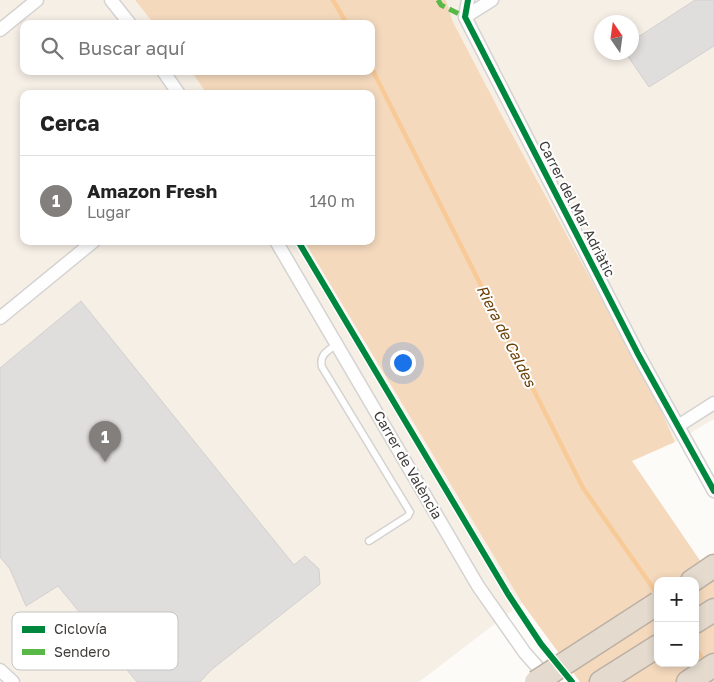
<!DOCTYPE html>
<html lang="es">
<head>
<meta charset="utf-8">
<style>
  body { margin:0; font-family:"Golos Text",sans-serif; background:#f6f6f6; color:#222 }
  .controls { position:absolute; right:15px; bottom:15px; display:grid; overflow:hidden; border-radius:10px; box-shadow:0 2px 8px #0003 }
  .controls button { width:45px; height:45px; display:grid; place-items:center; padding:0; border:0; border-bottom:1px solid #e0e0e0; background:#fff; color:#222; font:25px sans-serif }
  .compass { position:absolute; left:594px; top:15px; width:45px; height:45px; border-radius:50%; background:#fff; box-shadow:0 2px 8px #0003; rotate:347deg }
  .you { position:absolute; left:402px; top:362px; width:18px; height:18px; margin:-12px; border:4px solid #fff; border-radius:50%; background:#1a73e8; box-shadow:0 0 0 8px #1a73e833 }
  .badge { display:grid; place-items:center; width:32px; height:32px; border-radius:50%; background:#827f7c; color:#fff; font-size:16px; font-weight:700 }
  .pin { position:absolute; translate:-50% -41px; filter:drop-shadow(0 1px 2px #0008) }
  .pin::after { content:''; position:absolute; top:26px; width:18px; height:15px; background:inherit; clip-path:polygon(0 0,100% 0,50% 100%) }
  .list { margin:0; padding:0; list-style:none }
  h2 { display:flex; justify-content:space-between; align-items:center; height:65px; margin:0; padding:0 20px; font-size:21px }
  h2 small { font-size:16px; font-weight:400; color:#767676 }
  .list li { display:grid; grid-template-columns:32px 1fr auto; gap:15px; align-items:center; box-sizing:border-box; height:90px; padding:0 20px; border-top:1px solid #e0e0e0 }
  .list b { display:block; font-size:19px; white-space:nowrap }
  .list p { margin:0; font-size:16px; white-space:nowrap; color:#767676 }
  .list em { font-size:16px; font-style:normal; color:#767676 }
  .icon { flex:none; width:28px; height:28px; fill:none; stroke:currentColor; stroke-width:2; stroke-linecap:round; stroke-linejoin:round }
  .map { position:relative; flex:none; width:714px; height:682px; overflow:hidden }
  .search { position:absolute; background:#fff; box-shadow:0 2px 8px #0003; left:20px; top:20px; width:355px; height:55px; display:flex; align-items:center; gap:12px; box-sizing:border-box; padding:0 18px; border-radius:10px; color:#767676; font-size:19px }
  .panel { position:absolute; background:#fff; box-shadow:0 2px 8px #0003; left:20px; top:90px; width:355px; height:155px; border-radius:10px }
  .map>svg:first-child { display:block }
</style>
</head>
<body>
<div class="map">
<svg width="714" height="682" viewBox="0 0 714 682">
  <rect width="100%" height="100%" fill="#fdfbf8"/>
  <path fill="#f6efe6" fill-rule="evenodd" d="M 0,0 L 135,0 L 154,24 L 24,24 L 24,71 L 191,71 L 207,94 L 24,94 L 24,241 L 303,241 L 522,603 L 419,682 L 0,682 Z
    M 446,0 L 714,0 L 714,419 L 675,442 L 659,405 L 500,112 L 453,22 ZM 602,22 L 632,22 L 632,52 L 602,52 Z"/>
  <path fill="#f4d9bd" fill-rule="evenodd" d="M 135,0 L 446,0 L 453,22 L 500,112 L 659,405 L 675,442 L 632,461 L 714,581 L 714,682 L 580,682 L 522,603 L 304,241 L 371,241 L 371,94 L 207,94 L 191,71 L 371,71 L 371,24 L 154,24 ZM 658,581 L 695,581 L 695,663 L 658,663 Z"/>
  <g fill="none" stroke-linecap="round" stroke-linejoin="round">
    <path stroke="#f7ca98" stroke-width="4.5" d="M 333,0 L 347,24
      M 371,67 L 583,488 L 658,595
      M 695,648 L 706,663"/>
  </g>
  <path fill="#e0dedc" stroke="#d2d0ce" d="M 695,0 L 714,0 L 714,46 L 649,87 L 625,52 L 632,52 L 632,41 Z
    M 81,301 L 294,565 L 305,556 L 319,569 L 320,584 L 211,670 L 200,682 L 137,682 L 58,586 L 26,606 L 10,569 L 0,557 L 0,368 Z"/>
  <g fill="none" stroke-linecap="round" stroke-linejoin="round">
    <g stroke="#d5d3d1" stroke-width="9">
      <path id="lane" d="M 337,344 C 327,351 319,355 322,367 L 410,512 L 408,516 L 369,541"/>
    </g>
    <g stroke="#d5d3d1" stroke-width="15">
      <path id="street" d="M 111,0 L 130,24
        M 468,0 L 465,17 L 638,354 L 714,491
        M 465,17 L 492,0
        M 0,30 L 37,0
        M 163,71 L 179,94
        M 276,241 L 478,586 L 525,653 L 549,680
        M 0,318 L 94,241
        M 678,426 L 714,403
        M 0,670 L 13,682"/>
    </g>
    <g stroke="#bcb1a4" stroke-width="25">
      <path id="highway" d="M 692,581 L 714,566
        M 695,622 L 714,610
        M 601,682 L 658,646
        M 688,682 L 714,665"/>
    </g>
    <use href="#lane" stroke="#fffefe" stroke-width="6"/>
    <use href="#street" stroke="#fffefe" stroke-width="12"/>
    <use href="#highway" stroke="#e4dace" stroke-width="22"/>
    <g stroke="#bcb1a4" stroke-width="25" stroke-linecap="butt">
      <path id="highway-bridge" d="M 536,682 L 658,603"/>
    </g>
    <use href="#highway-bridge" stroke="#e4dace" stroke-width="22"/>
    <path stroke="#58b947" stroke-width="5" stroke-dasharray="10 5" stroke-linecap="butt" d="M 438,0 L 441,5 L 465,17"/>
    <g stroke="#fff" stroke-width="9">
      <path id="cycleway" d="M 468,0 L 465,17 L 638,354 L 714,491
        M 298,241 L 508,594 L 541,644 L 572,682"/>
    </g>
    <use href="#cycleway" stroke="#00873e" stroke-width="6"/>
  </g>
  <g text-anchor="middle" stroke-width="4" stroke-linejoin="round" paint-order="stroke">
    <g font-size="14" fill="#3f3c39" stroke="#fff">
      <text transform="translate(577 209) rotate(63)" y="5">Carrer del Mar Adriàtic</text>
      <text transform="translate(408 465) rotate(60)" y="5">Carrer de València</text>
    </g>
    <g font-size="15" font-style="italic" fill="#6a4108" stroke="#fff">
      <text transform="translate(506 336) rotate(63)" y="5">Riera de Caldes</text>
    </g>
  </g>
  <rect x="12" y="612" width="166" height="58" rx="8" fill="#fff" stroke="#c5c4c4" stroke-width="1"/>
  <rect x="22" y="626" width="23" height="7" fill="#00873e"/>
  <rect x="22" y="649" width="23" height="6" fill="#58b947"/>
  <g font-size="14" fill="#3f3c39">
    <text x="54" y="634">Ciclovía</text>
    <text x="54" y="657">Sendero</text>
  </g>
</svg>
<div class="controls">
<button>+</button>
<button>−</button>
</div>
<svg class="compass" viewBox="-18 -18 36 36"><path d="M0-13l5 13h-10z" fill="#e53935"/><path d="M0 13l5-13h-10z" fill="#767676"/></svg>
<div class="you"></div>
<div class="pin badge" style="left:105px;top:462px">1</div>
<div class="search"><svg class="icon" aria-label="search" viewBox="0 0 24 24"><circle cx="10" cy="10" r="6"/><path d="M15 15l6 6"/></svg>Buscar aquí</div>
<section class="panel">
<h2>Cerca<small></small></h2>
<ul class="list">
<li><span class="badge">1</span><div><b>Amazon Fresh</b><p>Lugar</p></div><em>140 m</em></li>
</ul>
</section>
</div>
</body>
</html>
